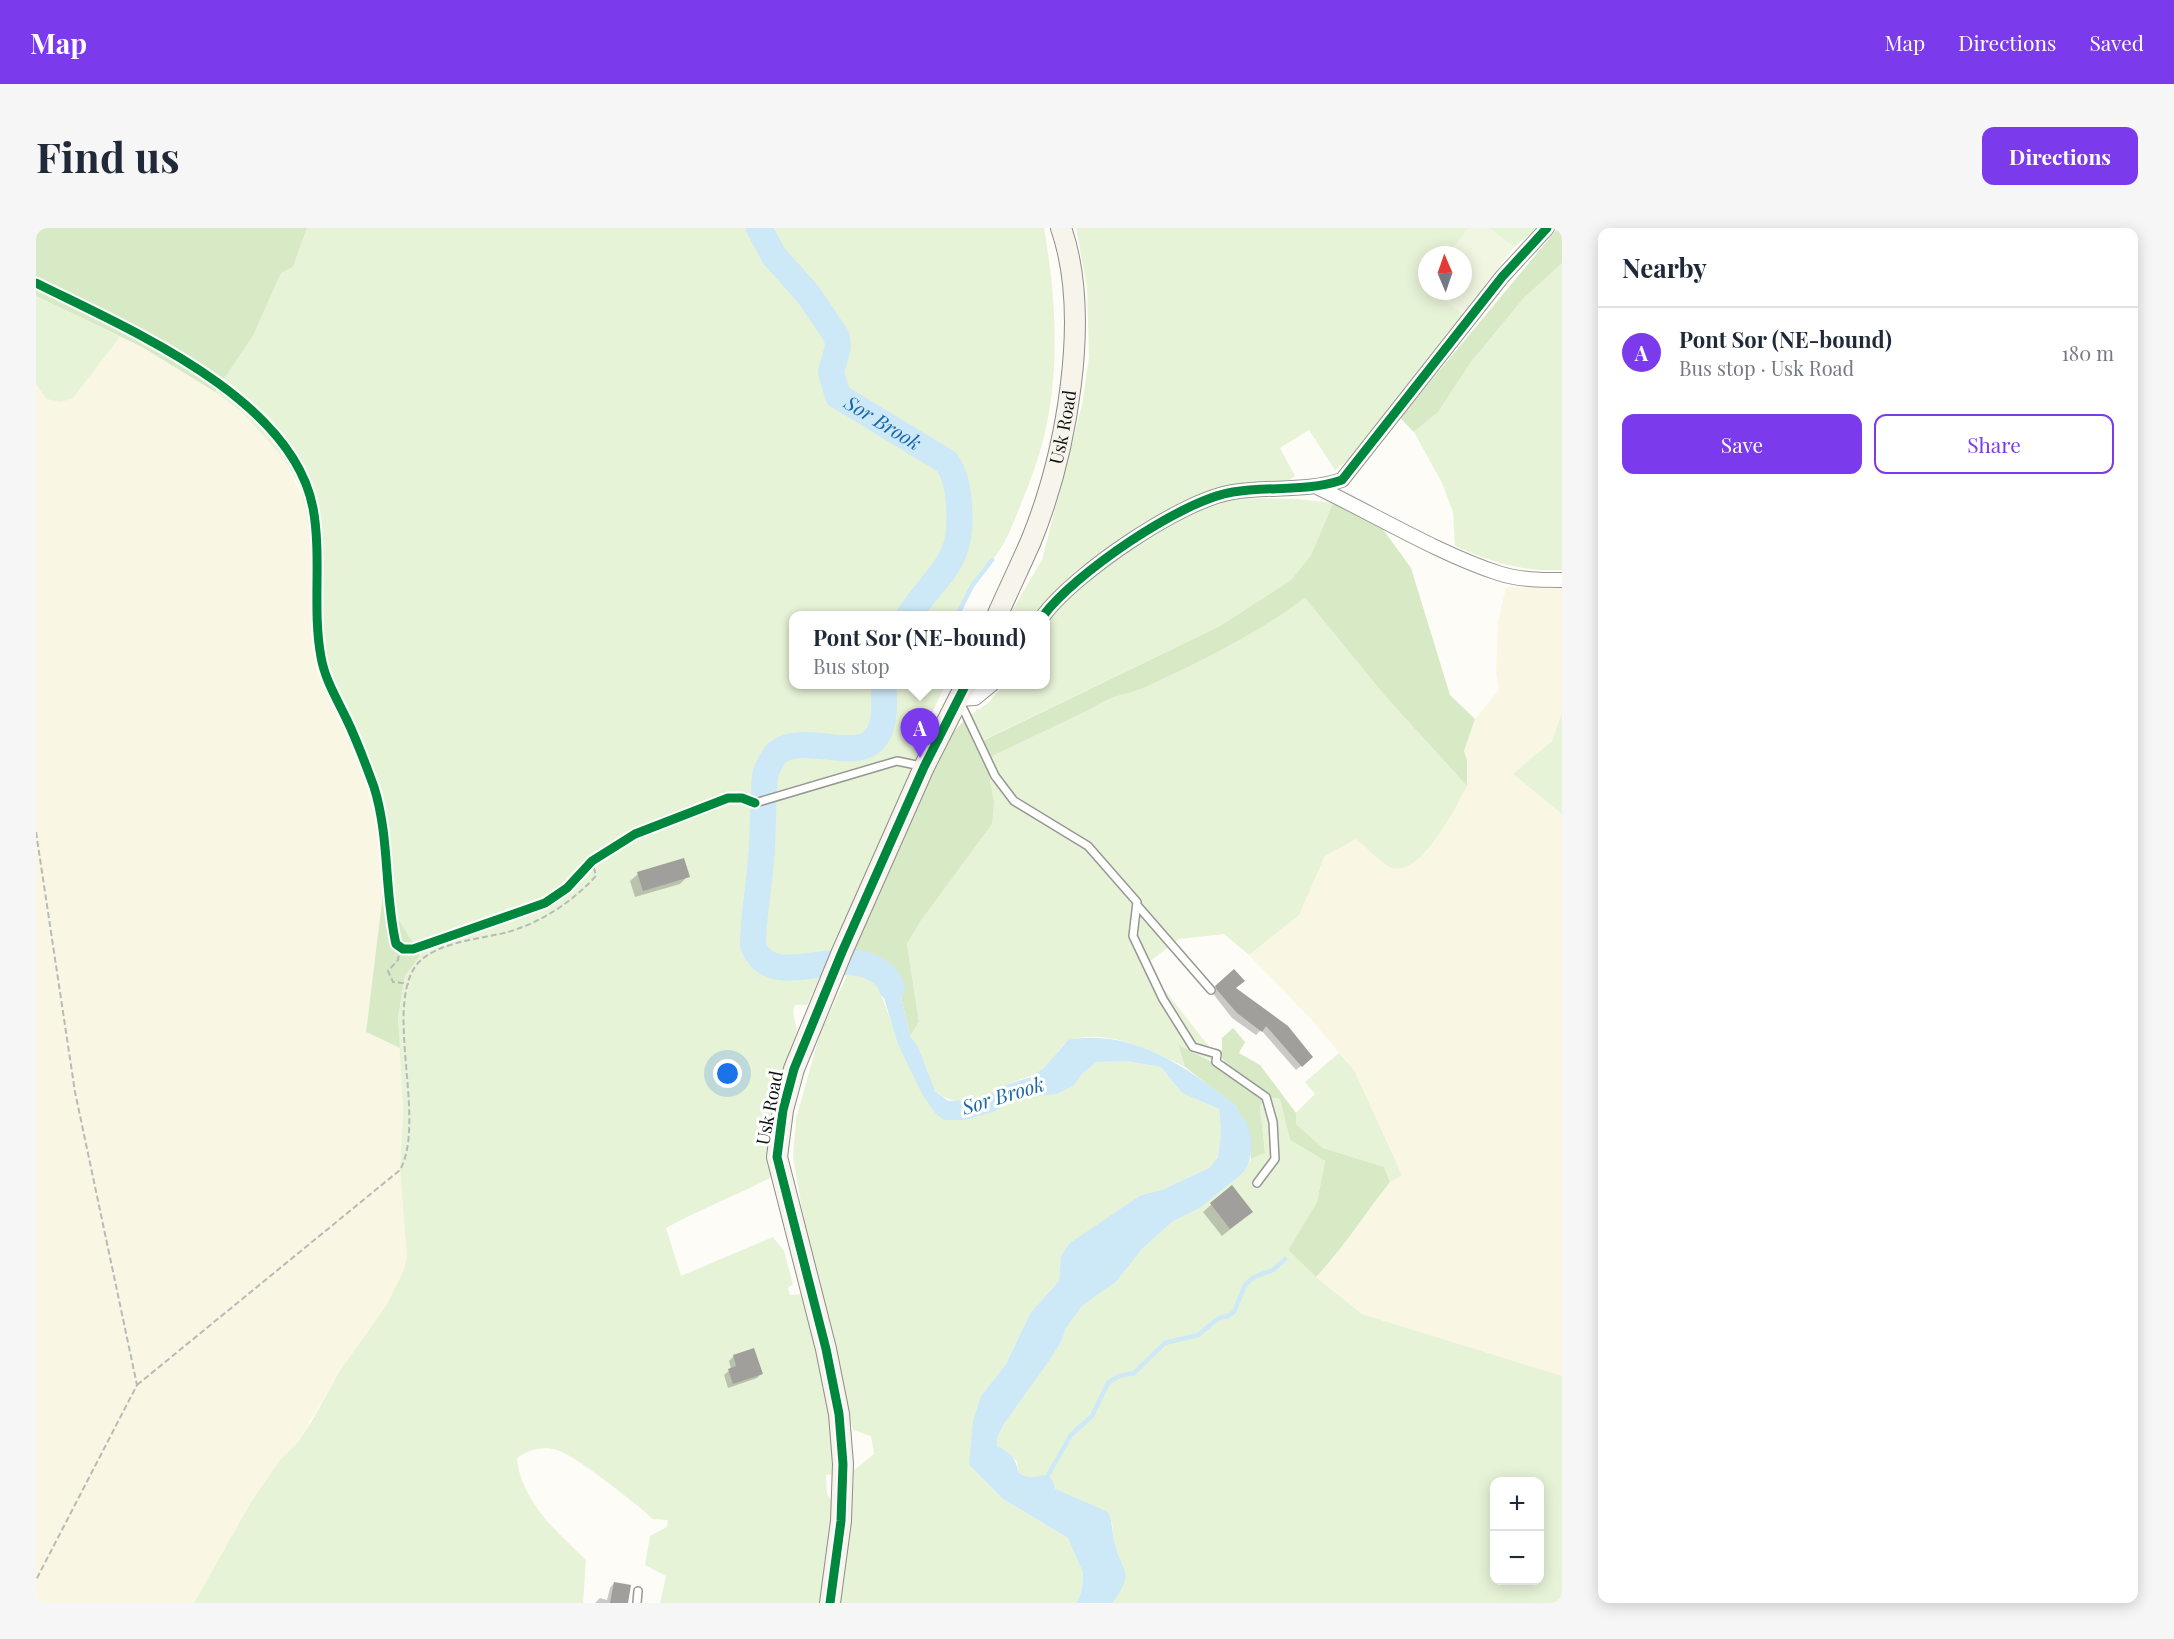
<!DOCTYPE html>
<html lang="en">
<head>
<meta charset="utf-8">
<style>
  body { margin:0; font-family:"Playfair Display",serif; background:#f6f6f7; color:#1f2937 }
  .controls { position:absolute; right:18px; bottom:18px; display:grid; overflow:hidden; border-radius:12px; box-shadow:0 3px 15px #0003 }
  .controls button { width:54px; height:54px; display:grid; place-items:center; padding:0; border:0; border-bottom:2px solid #e0e1e3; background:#fff; color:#1f2937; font:30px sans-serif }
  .compass { position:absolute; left:1382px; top:18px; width:54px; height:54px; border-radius:50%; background:#fff; box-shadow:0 3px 15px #0003; rotate:358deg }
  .you { position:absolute; left:692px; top:846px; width:21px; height:21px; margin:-15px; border:4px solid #fff; border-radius:50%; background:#1a73e8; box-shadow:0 0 0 9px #1a73e833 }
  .badge { display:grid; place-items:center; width:39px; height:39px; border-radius:50%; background:#7c3aed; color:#fff; font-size:20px; font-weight:700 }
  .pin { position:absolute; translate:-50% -50px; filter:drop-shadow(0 2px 3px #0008) }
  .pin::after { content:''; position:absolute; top:32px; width:21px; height:18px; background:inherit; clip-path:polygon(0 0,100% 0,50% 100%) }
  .popup { position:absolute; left:753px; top:383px; width:261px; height:78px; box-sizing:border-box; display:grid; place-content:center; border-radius:12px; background:#fff; filter:drop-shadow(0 2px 4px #0005); font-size:20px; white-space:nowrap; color:#747a83 }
  .popup b { font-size:22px; color:#1f2937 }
  .popup::after { content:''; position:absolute; left:50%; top:100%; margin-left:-12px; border:12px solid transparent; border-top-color:#fff }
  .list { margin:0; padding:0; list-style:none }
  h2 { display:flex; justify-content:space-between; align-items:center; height:78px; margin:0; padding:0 24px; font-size:26px }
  h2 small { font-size:20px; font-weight:400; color:#747a83 }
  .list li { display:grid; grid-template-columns:39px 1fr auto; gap:18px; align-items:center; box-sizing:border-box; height:90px; padding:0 24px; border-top:2px solid #e0e1e3 }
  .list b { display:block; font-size:22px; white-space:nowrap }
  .list p { margin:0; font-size:20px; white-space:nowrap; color:#747a83 }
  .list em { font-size:20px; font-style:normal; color:#747a83 }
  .actions { display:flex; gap:12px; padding:18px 24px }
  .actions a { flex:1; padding:14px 0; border:2px solid #7c3aed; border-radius:12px; text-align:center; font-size:21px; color:#7c3aed }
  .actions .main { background:#7c3aed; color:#fff }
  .map { position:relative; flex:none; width:1526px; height:1375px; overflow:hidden; border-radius:12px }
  header { display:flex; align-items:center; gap:36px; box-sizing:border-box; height:84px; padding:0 30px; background:#7c3aed; color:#fff }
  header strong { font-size:28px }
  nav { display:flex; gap:33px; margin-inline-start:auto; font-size:21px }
  .intro { display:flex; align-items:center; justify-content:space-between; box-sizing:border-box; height:144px; padding:0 36px }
  h1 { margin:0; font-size:42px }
  .button { padding:15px 27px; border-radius:12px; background:#7c3aed; color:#fff; font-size:21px; font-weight:700 }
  main { display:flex; gap:36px; padding:0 36px }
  aside { flex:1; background:#fff; border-radius:12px; box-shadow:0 3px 15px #0003 }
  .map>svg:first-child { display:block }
</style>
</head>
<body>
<header>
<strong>Map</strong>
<nav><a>Map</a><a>Directions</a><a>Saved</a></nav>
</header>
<div class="intro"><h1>Find us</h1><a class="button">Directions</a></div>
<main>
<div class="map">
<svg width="1526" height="1375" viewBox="0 0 1526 1375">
  <rect width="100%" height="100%" fill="#fdfcf7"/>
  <path fill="#f9f7e4" d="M 84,109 L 108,120 L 179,164 L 208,186 L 248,231 L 270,277 L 275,315 L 280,429 L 288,456 L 309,496 L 334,561 L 344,612 L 347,665 L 330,804 L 364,820 L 367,884 L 364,942 L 371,1029 L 367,1045 L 350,1078 L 303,1144 L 262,1214 L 243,1233 L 215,1274 L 158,1375 L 0,1375 L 0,156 L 10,171 L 37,170 Z
    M 1470,359 L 1526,360 L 1526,485 L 1521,506 L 1502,527 L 1477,546 L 1526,586 L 1526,1148 L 1326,1086 L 1280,1049 L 1298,1030 L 1316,1002 L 1354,954 L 1366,947 L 1318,842 L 1272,788 L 1213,727 L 1263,687 L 1289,628 L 1301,619 L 1320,611 L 1355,640 L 1431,532 L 1428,523 L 1439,491 L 1463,462 L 1460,444 L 1462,394 Z"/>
  <path fill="#e7f3d7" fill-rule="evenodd" d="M 271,0 L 1008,0 C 1019,63 1024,132 1011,195 C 1004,232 987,272 972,307 C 959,336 931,356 921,387 L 758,388 L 758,456 L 909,457 L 882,515 L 885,523 L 771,777 L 759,777 L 757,784 L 761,803 L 741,860 L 736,949 C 701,967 665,981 630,1000 L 645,1048 L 737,1009 L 748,1023 L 757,1056 L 752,1060 L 754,1067 L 764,1066 L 785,1125 L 794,1184 L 799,1246 L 790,1247 L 791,1266 L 796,1274 L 792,1336 L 786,1375 L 624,1375 L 630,1348 L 609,1337 L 614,1308 L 631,1299 L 632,1292 L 617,1291 C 601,1276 540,1228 521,1222 C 507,1218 491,1221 481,1231 C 486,1274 520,1303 550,1332 L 547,1375 L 158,1375 L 215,1274 L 243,1233 L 262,1214 L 276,1193 L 303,1144 L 350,1078 L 367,1044 L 371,1029 L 364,942 L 367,883 L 362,791 L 369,748 L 383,727 L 347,665 L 344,612 L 334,561 L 309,496 L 288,456 L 280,429 L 275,315 L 269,277 L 263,257 L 248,231 L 208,186 L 179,164 L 217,108 L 245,45 L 257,39 Z
    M 1040,0 L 1433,0 L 1412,27 L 1391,27 L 1391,63 L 1397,63 L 1427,86 L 1312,232 L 1299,242 L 1273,202 L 1244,220 L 1259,248 L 1251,254 L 1216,253 L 1177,261 L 1105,296 L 1042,341 L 996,387 L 973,388 L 1006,332 L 1046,177 L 1053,129 L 1051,59 Z
    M 1453,0 L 1502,0 L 1478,19 Z
    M 1526,35 L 1526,342 C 1486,344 1455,334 1419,318 L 1417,284 L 1406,255 L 1378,204 L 1402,184 L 1435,134 L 1487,71 Z
    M 0,68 L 84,109 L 37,170 L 25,174 L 10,171 L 0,156 Z
    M 1262,271 L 1297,275 L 1275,327 L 1255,352 L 1184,398 L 941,515 L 931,489 L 952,475 L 968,457 L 1010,456 L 1010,396 C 1045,352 1142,280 1198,272 C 1219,269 1241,271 1262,271 Z
    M 1269,370 L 1350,469 L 1431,558 C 1420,579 1385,649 1356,640 C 1348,638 1328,617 1320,611 L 1289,628 L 1263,687 L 1213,727 L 1188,706 L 1143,711 L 1109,737 L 1178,825 L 1180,834 L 1142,818 L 1149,839 C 1117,823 1072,800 1035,812 C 1024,815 1017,834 1007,841 C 995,850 982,851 969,857 C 961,861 954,869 945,872 C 932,876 912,874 902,865 C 887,853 885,824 874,808 L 883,794 L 871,716 L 958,573 L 950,531 L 1057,480 C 1076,466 1091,468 1112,458 C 1166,433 1221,406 1269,370 Z
    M 1526,485 L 1526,586 L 1477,546 L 1516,513 Z
    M 818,733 L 832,737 C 842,754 846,770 853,788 C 865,821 880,856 899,885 L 960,883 L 976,871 L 1021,866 L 1037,858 L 1047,845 L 1061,834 L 1090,833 L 1125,839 L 1146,865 L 1183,881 L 1185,905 L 1182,929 L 1173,940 L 1126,962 L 1105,967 L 1025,1028 L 1023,1053 L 995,1084 L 970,1136 L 945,1168 L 933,1237 L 967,1271 L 1032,1310 L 1047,1345 L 1046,1361 L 1041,1375 L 804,1375 L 815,1292 L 818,1242 L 838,1226 L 835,1208 L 817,1202 L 797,1105 L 774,1027 L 757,929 L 760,891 L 784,805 Z
    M 1303,825 L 1318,842 L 1366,947 L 1354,954 L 1348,939 L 1287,920 L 1260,896 L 1260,885 L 1279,866 L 1269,854 Z
    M 1230,869 L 1244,871 L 1254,912 L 1289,933 L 1281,974 L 1252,1022 L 1280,1049 L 1326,1086 L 1526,1148 L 1526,1375 L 1077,1375 C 1096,1347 1089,1346 1079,1318 C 1077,1310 1077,1301 1076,1294 L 1018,1261 L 1017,1253 L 1008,1247 C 998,1251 991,1251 982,1244 L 981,1233 L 961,1218 L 961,1210 L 968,1196 L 1026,1112 L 1030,1100 L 1047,1077 L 1080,1054 L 1106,1021 L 1136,994 L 1164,980 L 1207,945 L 1215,931 L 1229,925 L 1224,878 ZM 1458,1254 L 1504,1254 L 1504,1352 L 1458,1352 Z"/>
  <path fill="#d8eac5" d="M 0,0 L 271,0 L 257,39 L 245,45 L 217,108 L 179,164 L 108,120 L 0,68 Z
    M 1522,0 L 1526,0 L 1526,35 L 1487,71 L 1435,134 L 1402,184 L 1378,204 L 1364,190 Z
    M 1297,275 L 1327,288 L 1346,300 L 1375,340 L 1414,467 L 1439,491 L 1428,523 L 1431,532 L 1431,558 L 1350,469 L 1269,370 C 1221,406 1166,433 1112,458 C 1091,468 1076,466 1057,480 L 950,531 L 958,573 L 956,596 L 886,691 L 871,716 L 883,794 L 874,808 L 860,747 L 832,737 L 813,733 L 908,515 L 931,489 L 942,515 L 1184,398 L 1255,352 L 1275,327 Z
    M 347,665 L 384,727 L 369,748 L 362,790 L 364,820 L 330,804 Z
    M 1197,800 L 1209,814 L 1203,825 L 1224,837 L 1260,885 L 1260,896 L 1287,920 L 1348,939 L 1354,954 C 1329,985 1307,1021 1280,1049 L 1252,1022 L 1281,974 L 1289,933 L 1254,912 L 1244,871 L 1231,869 L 1224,878 L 1229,925 L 1215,931 L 1210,894 L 1203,886 L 1201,879 L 1149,839 L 1142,817 L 1195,843 L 1186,830 L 1186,810 Z"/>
  <path fill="#f0f6e1" d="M 1433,0 L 1453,0 L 1478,19 L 1427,86 L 1397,63 L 1427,63 L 1427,27 L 1412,27 Z"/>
  <path fill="#cde8f7" d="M 832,737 L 860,747 L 874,808 L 882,819 L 899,863 L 912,873 L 945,872 L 969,857 L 995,849 L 1008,840 L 1032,812 C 1097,800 1154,841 1201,879 C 1203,887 1208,889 1211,896 C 1218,911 1217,932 1207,945 L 1164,980 L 1136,994 L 1106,1021 L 1080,1054 L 1047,1077 L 1030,1100 L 1026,1112 L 1012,1134 L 968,1196 L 961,1210 L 961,1218 C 974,1224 980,1230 982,1244 C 994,1253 1000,1247 1012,1247 L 1017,1253 L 1019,1261 L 1072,1284 C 1077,1295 1076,1306 1079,1317 C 1088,1347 1098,1344 1077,1375 L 1041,1375 L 1046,1361 L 1047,1345 L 1032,1310 L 967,1271 L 933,1237 L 937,1193 L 945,1168 L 970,1136 L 995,1084 L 1023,1053 L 1025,1028 L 1034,1015 L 1105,967 L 1126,962 L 1173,940 L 1182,929 L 1185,905 L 1183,881 L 1146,865 L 1125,839 L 1090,833 L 1061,834 L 1047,845 L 1037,858 L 1021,866 L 976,871 L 960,883 L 929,892 L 908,892 L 899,885 L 886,866 L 862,816 L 844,757 Z"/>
  <path fill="#0003" d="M 602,646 L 652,648 L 644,656 L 599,669 L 594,653 Z
    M 1180,759 L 1198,761 L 1270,834 L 1260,842 L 1225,802 L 1220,807 L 1196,790 L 1175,763 Z
    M 1195,959 L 1207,991 L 1186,1008 L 1167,984 Z
    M 718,1122 L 726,1145 L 721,1150 L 692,1160 L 688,1147 L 695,1141 L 693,1133 L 697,1129 Z
    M 578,1355 L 593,1358 L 590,1375 L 559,1375 L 564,1370 L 571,1372 L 574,1360 Z"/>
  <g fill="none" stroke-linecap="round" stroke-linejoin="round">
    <path stroke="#cde8f7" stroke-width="4.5" d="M 921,388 L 936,358 L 956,332
      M 1012,1247 L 1035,1207 L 1056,1188 L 1072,1155 L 1083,1148 L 1098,1145 L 1129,1115 L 1162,1107 L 1183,1090 L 1192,1088 L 1198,1084 L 1209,1057 L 1218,1049 L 1237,1042 L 1249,1031"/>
    <g stroke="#cde8f7" stroke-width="26">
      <path id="s1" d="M 723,0 L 738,28 L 772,66 L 801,109 L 802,119 L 795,144 L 802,168 L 911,234 C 920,248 922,262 923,278 C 928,337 901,344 873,388"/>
      <path d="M 847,456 C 859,564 779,497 742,524 C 737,528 730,542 729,548 C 726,576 728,604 725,631 C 723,660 717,689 717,718 C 736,765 801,717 841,742 C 848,746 854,753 856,760"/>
    </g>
  </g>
  <path fill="#a19f9c" d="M 648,630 L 654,649 L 607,663 L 601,644 Z
    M 1198,741 L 1209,753 L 1200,760 L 1252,798 L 1277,829 L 1266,839 L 1230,798 L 1226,804 L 1201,785 L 1181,762 L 1179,758 Z
    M 1196,957 L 1217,984 L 1194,1001 L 1174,975 Z
    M 718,1120 L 727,1146 L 697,1156 L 692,1141 L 700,1138 L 697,1127 Z
    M 578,1354 L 595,1357 L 592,1375 L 574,1375 Z"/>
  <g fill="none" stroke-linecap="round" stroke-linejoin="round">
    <g stroke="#979795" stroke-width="10">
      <path id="lane" d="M 924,474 L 959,548 L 978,573 L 1052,618 L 1101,674 L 1097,708 L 1127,771 L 1157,819 L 1181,826 L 1180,834 L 1230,869 L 1237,894 L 1239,931 L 1221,955
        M 719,575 L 861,533 L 885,538
        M 1101,677 L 1175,762
        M 601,1375 L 602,1363"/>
    </g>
    <g stroke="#979795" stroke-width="16">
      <path id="street" d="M 1283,260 C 1339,287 1404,326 1462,345 C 1483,352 1504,352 1526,352
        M 1007,388 C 1038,346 1145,272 1197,264 C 1234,258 1270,264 1306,252 L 1466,49 L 1511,0
        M 923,471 L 939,470 L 956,456"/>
    </g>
    <g stroke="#8e8d8b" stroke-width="22">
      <g id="secondary">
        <path id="s2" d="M 961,388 C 972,363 984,338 995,313 C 1030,227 1056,89 1025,0"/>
        <path d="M 794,1375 L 805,1293 L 807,1236 L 803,1186 L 790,1121 L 741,929 L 747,882 L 758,841 L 806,724 L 888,539 L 930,456"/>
      </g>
    </g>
    <path stroke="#b9b9b8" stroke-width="2" stroke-dasharray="6 3" stroke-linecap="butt" d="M 0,604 L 39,864 L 101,1157 L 0,1352
      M 364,719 L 362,732 L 352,743 L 357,754 L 373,756
      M 101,1157 L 364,942 C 392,891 344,770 385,732 C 407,713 445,711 472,704 C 506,694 536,674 560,648 L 556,633"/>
    <use href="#lane" stroke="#fffffe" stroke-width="7"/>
    <use href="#street" stroke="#fffffe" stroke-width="14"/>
    <use href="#secondary" stroke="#f6f4eb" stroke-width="20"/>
    <g stroke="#fff" stroke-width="13">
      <path id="cycleway" d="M 0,55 C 90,100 256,169 277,280 C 286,329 276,381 285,429 C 289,452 301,471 311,492 C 321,513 330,537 338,559 C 354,610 348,664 360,716 L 367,721 L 377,721 L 509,675 L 531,660 L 556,633 L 599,606 L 692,570 L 706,570 L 719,575
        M 1007,388 C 1038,346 1145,272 1197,264 C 1234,258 1270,264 1306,252 L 1466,49 L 1511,0
        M 794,1375 L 805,1293 L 807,1236 L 803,1186 L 790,1121 L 741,929 L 747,882 L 758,841 L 806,724 L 888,539 L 930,456"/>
    </g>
    <use href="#cycleway" stroke="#00873e" stroke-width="9"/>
  </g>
  <g text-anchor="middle" stroke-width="6" stroke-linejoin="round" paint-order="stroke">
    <g font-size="18" fill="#111" stroke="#fff">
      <text dy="6" stroke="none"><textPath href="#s2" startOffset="201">Usk Road</textPath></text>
      <text transform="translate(734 880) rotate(-79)" y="6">Usk Road</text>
    </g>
    <g font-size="20" font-style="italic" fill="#1768a6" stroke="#fff">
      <text dy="7" stroke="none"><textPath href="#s1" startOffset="248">Sor Brook</textPath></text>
      <text transform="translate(967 868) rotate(-17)" y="7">Sor Brook</text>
    </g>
  </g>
</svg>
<div class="controls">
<button>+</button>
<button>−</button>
</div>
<svg class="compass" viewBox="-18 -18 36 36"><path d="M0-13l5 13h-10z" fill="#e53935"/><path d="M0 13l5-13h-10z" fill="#747a83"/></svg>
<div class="you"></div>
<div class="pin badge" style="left:884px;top:530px">A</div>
<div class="popup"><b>Pont Sor (NE-bound)</b>Bus stop</div>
</div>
<aside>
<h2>Nearby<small></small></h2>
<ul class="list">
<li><span class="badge">A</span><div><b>Pont Sor (NE-bound)</b><p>Bus stop · Usk Road</p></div><em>180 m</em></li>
</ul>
<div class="actions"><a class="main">Save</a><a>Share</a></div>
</aside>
</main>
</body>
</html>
